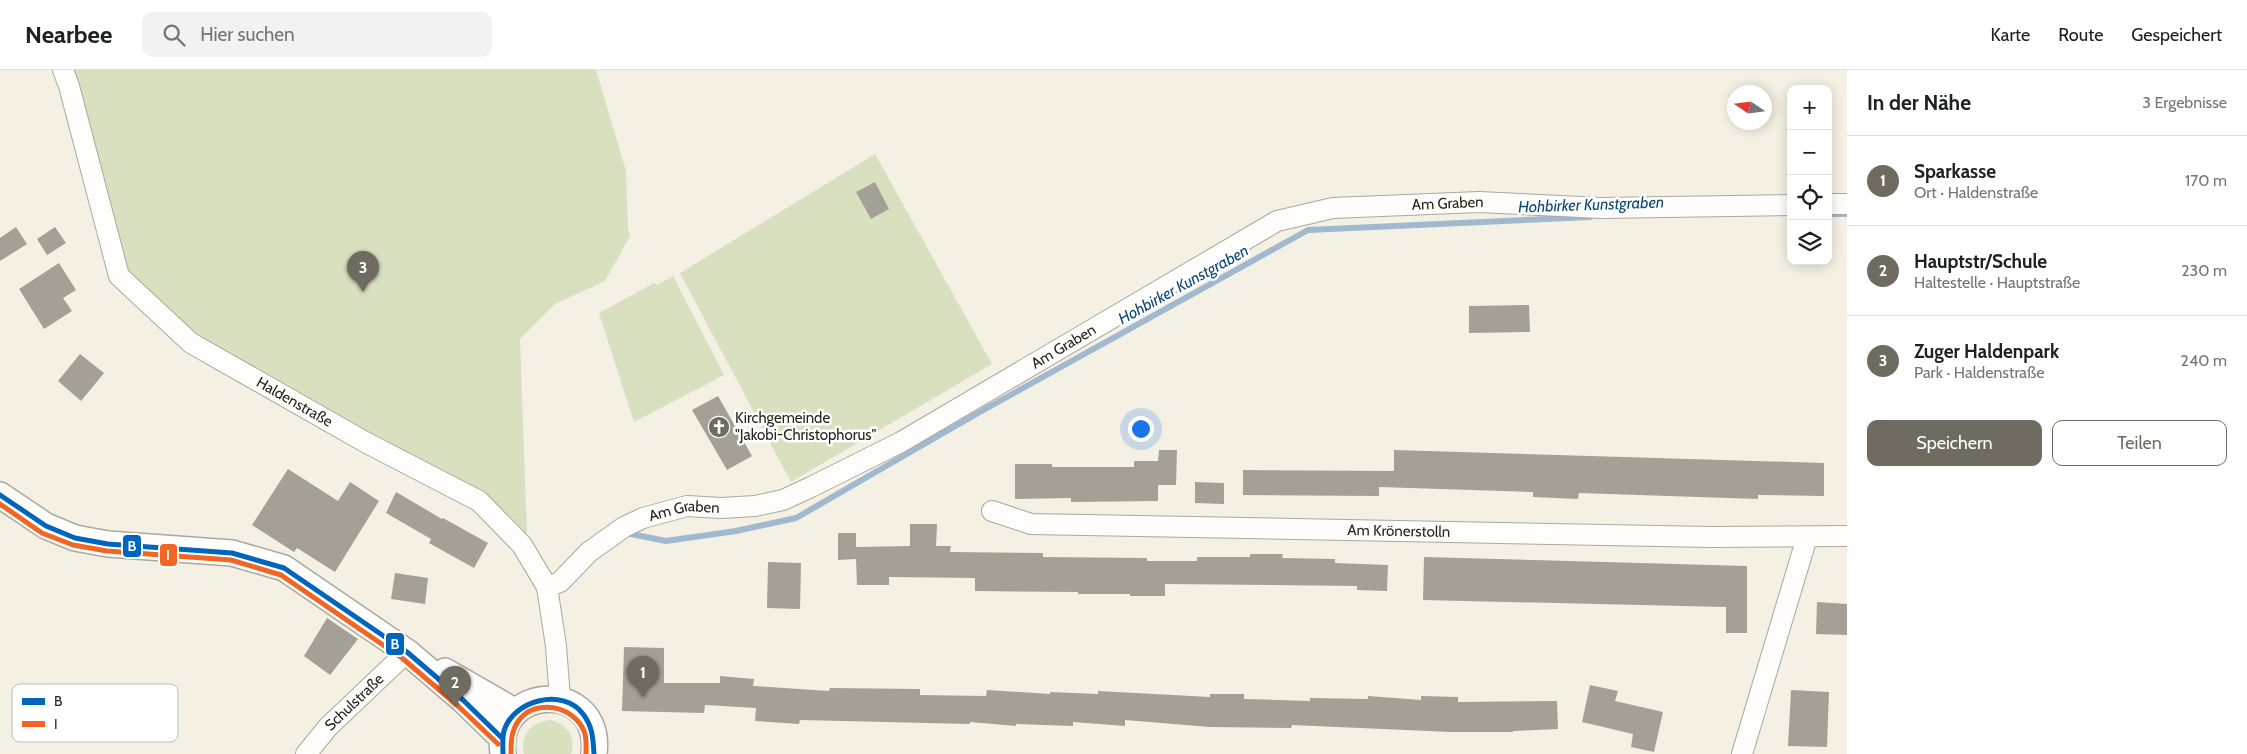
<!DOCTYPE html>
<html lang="de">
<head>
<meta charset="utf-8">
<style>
  body { margin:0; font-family:Cabin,sans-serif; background:#f2f2f2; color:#202124 }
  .controls { position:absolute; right:15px; top:15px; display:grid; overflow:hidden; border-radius:10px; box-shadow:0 2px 12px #0003 }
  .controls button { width:45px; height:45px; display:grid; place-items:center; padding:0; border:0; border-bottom:1px solid #e0e0e0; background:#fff; color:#202124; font:25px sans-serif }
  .compass { position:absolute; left:1727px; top:15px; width:45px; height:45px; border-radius:50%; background:#fff; box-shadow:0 2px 12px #0003; rotate:283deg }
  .you { position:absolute; left:1140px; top:358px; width:18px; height:18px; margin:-12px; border:4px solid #fff; border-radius:50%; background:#1a73e8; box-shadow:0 0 0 8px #1a73e833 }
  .badge { display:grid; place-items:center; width:32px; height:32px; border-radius:50%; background:#6f6b61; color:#fff; font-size:16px; font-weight:700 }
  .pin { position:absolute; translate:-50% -41px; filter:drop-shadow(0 1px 2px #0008) }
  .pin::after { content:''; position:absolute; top:26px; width:18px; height:15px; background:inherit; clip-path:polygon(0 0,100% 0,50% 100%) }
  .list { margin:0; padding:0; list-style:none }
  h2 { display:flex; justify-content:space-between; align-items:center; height:65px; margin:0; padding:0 20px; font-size:21px }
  h2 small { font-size:16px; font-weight:400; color:#757577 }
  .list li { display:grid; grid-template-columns:32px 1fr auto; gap:15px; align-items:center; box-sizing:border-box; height:90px; padding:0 20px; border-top:1px solid #e0e0e0 }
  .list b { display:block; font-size:19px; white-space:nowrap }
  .list p { margin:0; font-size:16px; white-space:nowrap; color:#757577 }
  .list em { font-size:16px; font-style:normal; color:#757577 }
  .actions { display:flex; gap:10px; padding:15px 20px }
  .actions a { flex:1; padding:11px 0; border:1px solid #6f6b61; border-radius:10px; text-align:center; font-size:18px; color:#6f6b61 }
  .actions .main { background:#6f6b61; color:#fff }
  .icon { flex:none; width:28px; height:28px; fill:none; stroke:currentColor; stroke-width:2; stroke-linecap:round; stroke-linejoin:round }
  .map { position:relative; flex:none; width:1847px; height:684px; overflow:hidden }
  header { display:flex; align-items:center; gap:30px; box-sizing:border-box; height:70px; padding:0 25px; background:#fff; border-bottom:1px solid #e0e0e0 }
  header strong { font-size:24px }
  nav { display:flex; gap:28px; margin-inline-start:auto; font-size:18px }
  .search { width:350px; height:45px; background:#f2f2f2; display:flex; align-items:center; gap:12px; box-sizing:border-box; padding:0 18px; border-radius:10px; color:#757577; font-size:19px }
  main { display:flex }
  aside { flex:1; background:#fff }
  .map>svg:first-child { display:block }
</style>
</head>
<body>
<header>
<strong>Nearbee</strong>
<div class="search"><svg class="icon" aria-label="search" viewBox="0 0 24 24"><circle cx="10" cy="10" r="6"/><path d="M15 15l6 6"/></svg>Hier suchen</div>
<nav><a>Karte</a><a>Route</a><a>Gespeichert</a></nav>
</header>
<main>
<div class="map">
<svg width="1847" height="684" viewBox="0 0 1847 684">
  <rect width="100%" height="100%" fill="#f5f0e4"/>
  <path fill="#d8e0c0" d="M 70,0 L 596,0 L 626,101 L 628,158 L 630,166 L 605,211 L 555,234 L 520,269 L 527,467 L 485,422 L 369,365 L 196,269 L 124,202 Z
    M 875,84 L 992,294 L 791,412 L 680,203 Z
    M 673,206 L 724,305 L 634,352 L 599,243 L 654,213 L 657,215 Z
    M 550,650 C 566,653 577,667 571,684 L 524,684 C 520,665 531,652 550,650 Z"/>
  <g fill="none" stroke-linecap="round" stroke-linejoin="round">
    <path stroke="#a0b9ce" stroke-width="6" d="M 1828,144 L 1847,144
      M 631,464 L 666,471 L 736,461 L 796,448 L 978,343 L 1308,160 L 1590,147"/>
  </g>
  <path fill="#a4a096" d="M 875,112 L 889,139 L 871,149 L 856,122 Z
    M 16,157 L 27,174 L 0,191 L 0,168 Z
    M 55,157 L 66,173 L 47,185 L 37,169 Z
    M 59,193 L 76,220 L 63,228 L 72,241 L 44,259 L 19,219 Z
    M 1529,235 L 1530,262 L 1469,263 L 1469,236 Z
    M 80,284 L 104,303 L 81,331 L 58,311 Z
    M 718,326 L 752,386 L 727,400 L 692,340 Z
    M 1159,380 L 1177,380 L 1176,415 L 1158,415 L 1158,431 L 1071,432 L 1071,428 L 1015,429 L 1015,394 L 1052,394 L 1052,397 L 1134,397 L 1134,391 L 1158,391 Z
    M 1394,380 L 1824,393 L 1824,426 L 1758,425 L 1758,429 L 1579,423 L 1578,429 L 1533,427 L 1533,422 L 1379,417 L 1379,426 L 1243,425 L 1243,400 L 1394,401 Z
    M 288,399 L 338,431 L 350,412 L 379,431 L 335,502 L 297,478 L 294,482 L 252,455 Z
    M 1195,412 L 1224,413 L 1224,434 L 1195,433 Z
    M 396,422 L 442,449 L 443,448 L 488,473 L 474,498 L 429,473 L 431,469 L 386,443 Z
    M 910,454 L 937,454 L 936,476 L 951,476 L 950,482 L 1043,483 L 1043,487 L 1147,488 L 1147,491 L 1197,491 L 1197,487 L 1250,487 L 1250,484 L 1283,484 L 1282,488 L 1335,489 L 1335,493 L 1388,495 L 1387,521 L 1357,520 L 1357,516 L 1165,514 L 1165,526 L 1130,526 L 1130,524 L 1078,524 L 1078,522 L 975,521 L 975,508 L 889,507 L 889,515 L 857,515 L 856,489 L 838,490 L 838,463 L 856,463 L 856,477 L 910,476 Z
    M 1424,487 L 1747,496 L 1747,563 L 1726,563 L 1726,537 L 1423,530 Z
    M 768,492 L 801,493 L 800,539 L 767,538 Z
    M 395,503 L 428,508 L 425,534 L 391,529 Z
    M 1817,532 L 1847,534 L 1847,565 L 1816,564 Z
    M 327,548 L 358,569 L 330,605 L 304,586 Z
    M 624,577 L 664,578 L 664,613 L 720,613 L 720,606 L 754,609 L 753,616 L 829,621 L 830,618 L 920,619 L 920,625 L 986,626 L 987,620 L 1050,624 L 1050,622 L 1098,624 L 1098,621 L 1210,627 L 1210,624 L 1244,624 L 1244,629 L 1310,631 L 1310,628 L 1368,629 L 1368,626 L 1421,630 L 1421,626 L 1458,627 L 1458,632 L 1557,631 L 1558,659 L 1513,661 L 1513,662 L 1451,662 L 1292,655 L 1291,658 L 1210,657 L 1125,650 L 1125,656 L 1073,652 L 1073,656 L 1016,654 L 1016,656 L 970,652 L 970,654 L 800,650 L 799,654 L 755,651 L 756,638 L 705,635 L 704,643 L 622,641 Z
    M 1590,615 L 1618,621 L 1615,631 L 1663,642 L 1654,682 L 1631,677 L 1633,664 L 1582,652 Z
    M 1791,620 L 1829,622 L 1827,677 L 1788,676 Z"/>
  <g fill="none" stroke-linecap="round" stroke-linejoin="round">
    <g stroke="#aca89f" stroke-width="22">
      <g id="minor">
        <path id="s1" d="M 63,0 L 69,16 L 119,206 L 191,273 L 365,372 L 479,431 L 522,475 L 547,517 L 556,576 L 560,629"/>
        <path d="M 1828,134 L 1847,134"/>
        <path id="s2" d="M 992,441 L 1031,454 L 1711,467 L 1847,466"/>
        <path id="s3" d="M 547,517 L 560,512 L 589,482 L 624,457 L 643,448 L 687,436 L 721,438 L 755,436 L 783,430 L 811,417 L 901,372 L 1277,151 L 1333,138 L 1479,132 L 1601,138 L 1791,135"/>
        <path id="s4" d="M 306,684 L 328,657 L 407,582"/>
        <path d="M 1742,684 L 1807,467"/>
      </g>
    </g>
    <g stroke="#aca89f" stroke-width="28">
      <path id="tertiary" d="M 0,425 L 46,456 L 75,468 L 108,474 L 232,483 L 284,498 L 407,582 L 462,629 L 503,669
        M 445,601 L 516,642
        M 503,684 C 493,613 603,609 594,684"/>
    </g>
    <use href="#minor" stroke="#fefdfb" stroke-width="20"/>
    <use href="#tertiary" stroke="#fefdfb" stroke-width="25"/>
    <g stroke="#fff" stroke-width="9">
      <path id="bus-1" d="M 0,425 L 46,456 L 75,468 L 108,474 L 232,483 L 284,498 L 407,582 L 462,629 L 503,669
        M 503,684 C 503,677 502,668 504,661 C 513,630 563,617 583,644 C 593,657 593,669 594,684"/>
    </g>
    <g stroke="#fff" stroke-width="9">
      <path id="bus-2" d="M 0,434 L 42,463 L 73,475 L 107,481 L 231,490 L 281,505 L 402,588 L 457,635 L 498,674
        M 511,684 C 511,671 511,661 519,650 C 536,628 574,636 584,661 C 587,667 586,677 586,684"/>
    </g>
    <use href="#bus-1" stroke="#0065bd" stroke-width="5"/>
    <use href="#bus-2" stroke="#f26522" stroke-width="5"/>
  </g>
  <defs>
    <g id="church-disc" transform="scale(1.125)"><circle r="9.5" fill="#6f6b61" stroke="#fff"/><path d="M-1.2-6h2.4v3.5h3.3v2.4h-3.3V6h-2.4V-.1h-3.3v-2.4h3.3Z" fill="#fff"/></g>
  </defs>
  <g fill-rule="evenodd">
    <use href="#church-disc" x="719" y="357"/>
  </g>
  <g text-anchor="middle" stroke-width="5" stroke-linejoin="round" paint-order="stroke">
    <g font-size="15" fill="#27241b" stroke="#fff">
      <text dy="5" stroke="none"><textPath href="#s3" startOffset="1002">Am Graben</textPath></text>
      <text dy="5" stroke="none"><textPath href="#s3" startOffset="582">Am Graben</textPath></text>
      <text dy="5" stroke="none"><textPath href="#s1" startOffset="431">Haldenstraße</textPath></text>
      <text dy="5" stroke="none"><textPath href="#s3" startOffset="162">Am Graben</textPath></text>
      <text dy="5" stroke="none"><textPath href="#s2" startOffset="409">Am Krönerstolln</textPath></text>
      <text dy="5" stroke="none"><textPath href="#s4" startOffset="71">Schulstraße</textPath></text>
    </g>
    <g font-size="15" fill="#27241b" stroke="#fff" text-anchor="start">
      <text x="735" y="353">Kirchgemeinde<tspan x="735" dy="17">"Jakobi-Christophorus"</tspan></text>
    </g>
    <g font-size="16" font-style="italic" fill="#0d4977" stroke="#fff">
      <text transform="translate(1591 134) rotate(-2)" y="6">Hohbirker Kunstgraben</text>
      <text transform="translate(1183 214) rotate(-29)" y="6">Hohbirker Kunstgraben</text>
    </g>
  </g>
  <rect x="12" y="614" width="166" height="58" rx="8" fill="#fff" stroke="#bebdbb" stroke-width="1"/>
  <rect x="22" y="628" width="23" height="7" fill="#0065bd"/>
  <rect x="22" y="651" width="23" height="6" fill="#f26522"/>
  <g font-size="14" fill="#27241b">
    <text x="54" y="636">B</text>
    <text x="54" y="659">I</text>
  </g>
  <g stroke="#fff" stroke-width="2">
    <rect x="122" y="464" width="20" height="24" rx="5" fill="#0065bd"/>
    <rect x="159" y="473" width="19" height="24" rx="5" fill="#f26522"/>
    <rect x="385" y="562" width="20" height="24" rx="5" fill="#0065bd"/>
  </g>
  <g font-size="14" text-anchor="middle" font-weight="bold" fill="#fff">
    <text x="132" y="481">B</text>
    <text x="168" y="490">I</text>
    <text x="395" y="579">B</text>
  </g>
</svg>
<div class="controls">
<button>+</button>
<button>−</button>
<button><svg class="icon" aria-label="locate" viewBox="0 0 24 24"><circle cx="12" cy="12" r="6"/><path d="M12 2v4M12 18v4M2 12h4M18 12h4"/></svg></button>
<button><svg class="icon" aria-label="layers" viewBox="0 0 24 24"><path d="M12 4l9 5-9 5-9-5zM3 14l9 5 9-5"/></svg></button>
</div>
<svg class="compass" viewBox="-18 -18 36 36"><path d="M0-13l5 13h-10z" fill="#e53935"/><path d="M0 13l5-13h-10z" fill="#757577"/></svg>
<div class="you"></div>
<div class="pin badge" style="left:643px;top:627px">1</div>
<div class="pin badge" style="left:455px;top:637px">2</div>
<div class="pin badge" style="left:363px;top:222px">3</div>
</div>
<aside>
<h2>In der Nähe<small>3 Ergebnisse</small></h2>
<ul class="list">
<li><span class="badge">1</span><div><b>Sparkasse</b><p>Ort · Haldenstraße</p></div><em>170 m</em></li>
<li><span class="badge">2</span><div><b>Hauptstr/Schule</b><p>Haltestelle · Hauptstraße</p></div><em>230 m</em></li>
<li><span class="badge">3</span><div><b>Zuger Haldenpark</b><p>Park · Haldenstraße</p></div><em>240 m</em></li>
</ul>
<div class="actions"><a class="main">Speichern</a><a>Teilen</a></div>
</aside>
</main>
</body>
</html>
